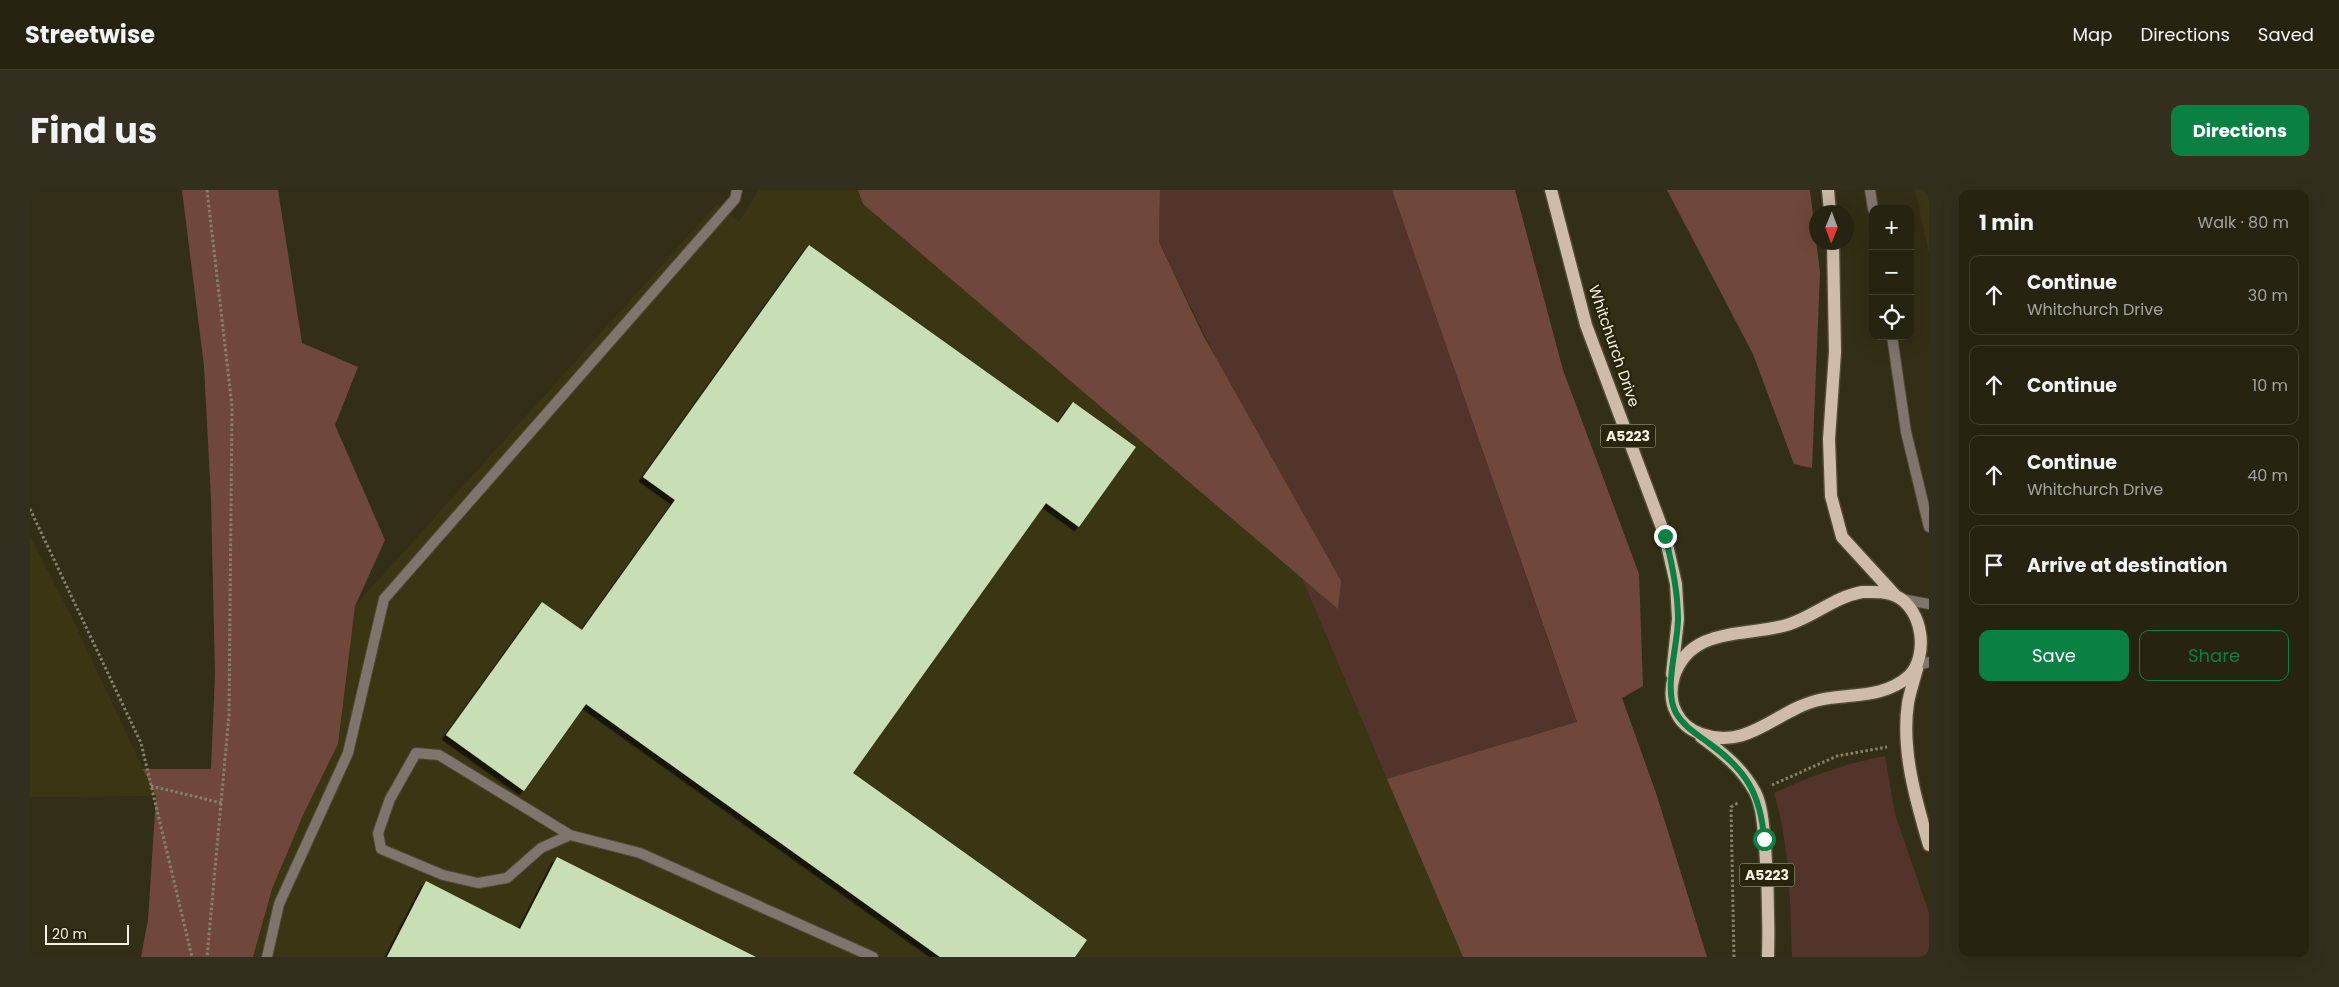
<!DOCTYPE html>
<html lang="en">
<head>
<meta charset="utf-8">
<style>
  body { margin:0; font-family:Poppins,sans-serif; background:#322f1e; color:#f1f3f6 }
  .controls { position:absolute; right:15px; top:15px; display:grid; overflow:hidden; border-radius:10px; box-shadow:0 5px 20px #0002 }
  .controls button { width:45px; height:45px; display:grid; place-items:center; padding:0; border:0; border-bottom:1px solid #424030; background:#262310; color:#f1f3f6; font:25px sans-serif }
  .compass { position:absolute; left:1779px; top:15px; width:45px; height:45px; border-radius:50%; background:#262310; box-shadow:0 5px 20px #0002; rotate:181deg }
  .scale { position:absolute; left:15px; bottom:12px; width:84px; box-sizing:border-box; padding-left:5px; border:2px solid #f5f2e3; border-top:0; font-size:14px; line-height:18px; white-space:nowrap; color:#f5f2e3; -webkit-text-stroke:4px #29250c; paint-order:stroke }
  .stop { position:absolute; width:15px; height:15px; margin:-11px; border:4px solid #0b8043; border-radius:50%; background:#fff }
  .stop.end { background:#0b8043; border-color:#fff; box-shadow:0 1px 5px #0008 }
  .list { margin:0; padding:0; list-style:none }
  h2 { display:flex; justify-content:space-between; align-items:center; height:65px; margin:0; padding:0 20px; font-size:21px }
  h2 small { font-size:16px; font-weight:400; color:#a4a49f }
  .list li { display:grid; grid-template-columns:32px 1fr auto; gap:15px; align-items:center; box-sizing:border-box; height:80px; margin:0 10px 10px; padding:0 10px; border:1px solid #424030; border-radius:10px }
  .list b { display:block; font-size:19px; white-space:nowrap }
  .list p { margin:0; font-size:16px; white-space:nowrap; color:#a4a49f }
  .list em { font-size:16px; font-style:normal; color:#a4a49f }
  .actions { display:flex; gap:10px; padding:15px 20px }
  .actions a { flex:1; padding:11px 0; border:1px solid #0b8043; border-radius:10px; text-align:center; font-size:18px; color:#0b8043 }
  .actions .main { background:#0b8043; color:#fff }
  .icon { flex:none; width:28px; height:28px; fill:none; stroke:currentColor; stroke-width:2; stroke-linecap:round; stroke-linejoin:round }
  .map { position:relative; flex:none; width:1899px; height:767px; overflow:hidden; border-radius:10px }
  header { display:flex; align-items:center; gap:30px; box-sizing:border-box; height:70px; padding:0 25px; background:#262310; border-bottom:1px solid #424030 }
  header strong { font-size:24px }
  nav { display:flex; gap:28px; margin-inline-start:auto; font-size:18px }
  .intro { display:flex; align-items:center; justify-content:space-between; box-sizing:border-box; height:120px; padding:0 30px }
  h1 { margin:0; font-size:35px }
  .button { padding:12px 22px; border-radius:10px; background:#0b8043; color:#fff; font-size:18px; font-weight:700 }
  main { display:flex; gap:30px; padding:0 30px }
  aside { flex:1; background:#262310; border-radius:10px; box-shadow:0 5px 20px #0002 }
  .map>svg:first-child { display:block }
</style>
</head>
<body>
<header>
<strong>Streetwise</strong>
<nav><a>Map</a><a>Directions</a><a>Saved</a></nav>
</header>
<div class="intro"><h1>Find us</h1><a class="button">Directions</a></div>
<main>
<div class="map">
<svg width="1899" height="767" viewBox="0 0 1899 767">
  <defs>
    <filter id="shadow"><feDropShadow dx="-4.5" dy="4.5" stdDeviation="0" flood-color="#0009"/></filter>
  </defs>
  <rect width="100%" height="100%" fill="#332f16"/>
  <path fill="#3a3513" d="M 729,0 L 828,0 L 833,14 L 1272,388 L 1433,767 L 223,767 L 242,699 L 274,623 L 308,554 L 325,416 L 687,14 L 709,32 Z
    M 1885,0 L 1899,0 L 1899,64 Z
    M 0,346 L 44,432 L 126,606 L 0,607 Z"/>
  <path fill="#53342b" d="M 1130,0 L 1362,0 L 1547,533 L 1357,589 L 1272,388 L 1308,418 L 1129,52 Z
    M 1855,566 L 1865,624 L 1899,723 L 1899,767 L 1762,767 C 1760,711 1760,656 1744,603 C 1781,586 1814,574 1855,566 Z"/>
  <path fill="#70483b" d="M 152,0 L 248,0 L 272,153 L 328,177 L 305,235 L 355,350 L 325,416 L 308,554 L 274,623 L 242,699 L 223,767 L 111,767 L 118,730 L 126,606 L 113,579 L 181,579 L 185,485 L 181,309 L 174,176 Z
    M 828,0 L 1130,0 L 1129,52 L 1173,145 L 1311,391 L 1308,419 L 833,14 Z
    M 1362,0 L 1485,0 L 1533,180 L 1609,384 L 1613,496 L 1592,508 L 1626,603 L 1677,767 L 1433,767 L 1357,589 L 1547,532 Z
    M 1637,0 L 1780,0 L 1790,83 L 1782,278 L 1764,274 L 1723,164 Z"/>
  <path fill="#c8dfb6" filter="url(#shadow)" d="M 779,55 L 1028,233 L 1043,212 L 1106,257 L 1049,337 L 1016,313 L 823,583 L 1057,750 L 1045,767 L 910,767 L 556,514 L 494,601 L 416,545 L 512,412 L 552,440 L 645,310 L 613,287 Z
    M 527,667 L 726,767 L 357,767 L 396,691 L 490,739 Z"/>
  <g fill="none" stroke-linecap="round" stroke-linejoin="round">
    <g stroke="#4e4a33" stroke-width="12">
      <path id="service" d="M 540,645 L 511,658 L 477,688 L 448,693 L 413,685 L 351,659 L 348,643 L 360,609 L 386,563 L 409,565 L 540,645 L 610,663 L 843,767
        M 237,767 L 249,714 L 318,563 L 354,409 L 705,9 L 707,0"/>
    </g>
    <g stroke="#4e4a33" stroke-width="12">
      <path id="minor" d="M 1840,0 L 1843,19
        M 1862,146 L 1876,242 L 1899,337
        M 1871,409 L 1899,414
        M 1889,475 L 1899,472"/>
    </g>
    <g stroke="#4e4a33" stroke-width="15">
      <path id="primary" d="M 1521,0 L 1556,135 L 1635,346 L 1646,394 L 1648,429 L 1642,484
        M 1798,0 L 1800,22
        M 1803,52 L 1805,162 L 1799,249 L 1801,306 L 1812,347 L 1865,405
        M 1832,402 C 1844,402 1855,401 1866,406 C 1893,419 1899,466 1879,486 C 1853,509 1820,503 1789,510 C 1746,520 1718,561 1671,544 C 1660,540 1651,533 1646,522 C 1640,511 1641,497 1644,486 C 1662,434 1719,448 1760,434 C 1786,425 1805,407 1832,402 Z
        M 1887,479 C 1884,490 1880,502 1878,513 C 1871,560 1886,611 1899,655
        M 1671,547 C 1693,563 1712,578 1725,602 C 1733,618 1733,638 1735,655 C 1738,693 1739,729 1738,767"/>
    </g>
    <path stroke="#85816c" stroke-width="3" stroke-dasharray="2.5 2.5" stroke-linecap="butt" d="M 177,0 L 202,216 L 199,525 L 177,767
      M 0,319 L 111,553 L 162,767
      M 1742,595 L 1807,566 L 1857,557
      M 121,596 L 192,613
      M 1704,767 L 1701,617 L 1708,613"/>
    <use href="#service" stroke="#7e756c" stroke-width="10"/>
    <use href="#minor" stroke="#7e756c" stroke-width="10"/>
    <use href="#primary" stroke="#cebca8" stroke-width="12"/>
  </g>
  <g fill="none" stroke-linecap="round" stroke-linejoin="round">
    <path stroke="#0b8043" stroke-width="6" d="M 1635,346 C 1642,373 1648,400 1648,429 C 1648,456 1633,499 1646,523 C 1654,537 1668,545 1680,554 C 1716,580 1731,605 1734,649"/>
  </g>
  <g text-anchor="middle" stroke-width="5" stroke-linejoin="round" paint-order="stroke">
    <g fill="#29250c" stroke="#b8b4a2" stroke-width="1">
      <rect x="1570.5" y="234.5" width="55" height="23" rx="4"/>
      <rect x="1709.5" y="673.5" width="55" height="23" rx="4"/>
    </g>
    <g font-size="14" font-weight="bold" fill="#f5f2e3">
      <text x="1598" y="251">A5223</text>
      <text x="1737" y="690">A5223</text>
    </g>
    <g font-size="15" fill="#f5f2e3" stroke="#29250c">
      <text transform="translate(1584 156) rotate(71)" y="5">Whitchurch Drive</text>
    </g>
  </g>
</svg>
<div class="controls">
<button>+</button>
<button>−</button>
<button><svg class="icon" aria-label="locate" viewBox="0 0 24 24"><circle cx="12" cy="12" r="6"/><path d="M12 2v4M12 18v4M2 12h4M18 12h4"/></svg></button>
</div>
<svg class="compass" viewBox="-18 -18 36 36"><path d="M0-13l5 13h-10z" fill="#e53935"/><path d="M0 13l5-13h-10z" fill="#a4a49f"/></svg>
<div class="scale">20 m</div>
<div class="stop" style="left:1734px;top:649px"></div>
<div class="stop end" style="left:1635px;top:346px"></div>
</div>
<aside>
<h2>1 min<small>Walk · 80 m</small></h2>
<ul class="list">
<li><svg class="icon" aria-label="ahead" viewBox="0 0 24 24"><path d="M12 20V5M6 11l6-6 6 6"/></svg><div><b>Continue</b><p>Whitchurch Drive</p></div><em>30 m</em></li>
<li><svg class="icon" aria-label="ahead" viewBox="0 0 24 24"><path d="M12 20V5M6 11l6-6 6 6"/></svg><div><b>Continue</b></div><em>10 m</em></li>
<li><svg class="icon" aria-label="ahead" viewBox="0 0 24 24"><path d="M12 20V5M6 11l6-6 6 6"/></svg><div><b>Continue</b><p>Whitchurch Drive</p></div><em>40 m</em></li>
<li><svg class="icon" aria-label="arrive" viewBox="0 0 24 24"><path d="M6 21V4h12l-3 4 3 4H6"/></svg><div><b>Arrive at destination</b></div></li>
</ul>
<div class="actions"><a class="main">Save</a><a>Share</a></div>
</aside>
</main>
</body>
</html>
